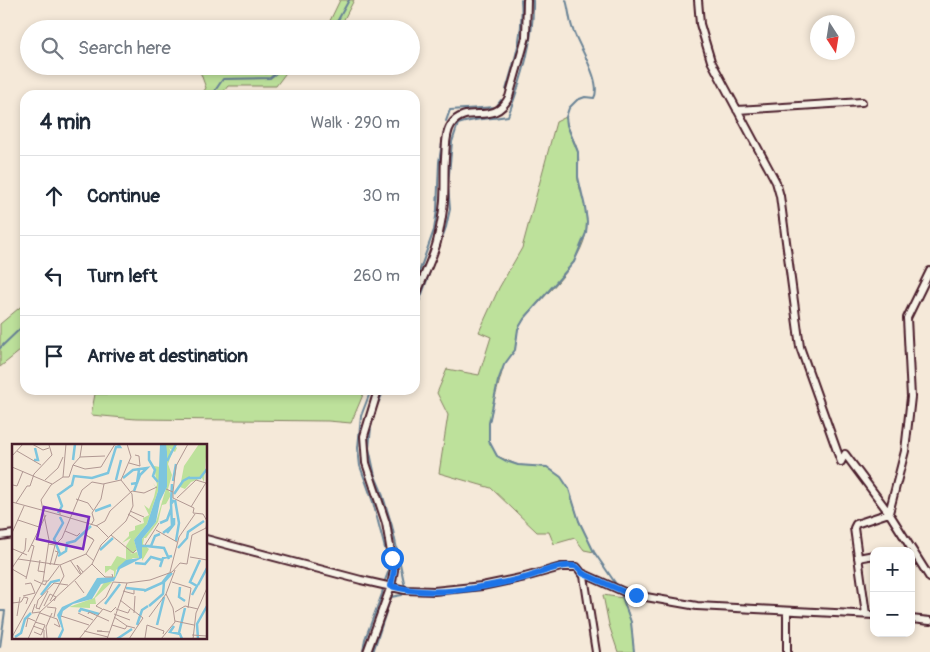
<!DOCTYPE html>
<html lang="en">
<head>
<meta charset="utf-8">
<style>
  body { margin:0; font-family:Pangolin,sans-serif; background:#f2f2f3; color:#1f2937 }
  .controls { position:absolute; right:15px; bottom:15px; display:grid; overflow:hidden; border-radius:10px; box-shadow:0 2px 8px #0003 }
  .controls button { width:45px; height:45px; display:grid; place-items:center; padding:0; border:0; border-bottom:1px solid #e0e1e3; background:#fff; color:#1f2937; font:25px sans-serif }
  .compass { position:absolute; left:810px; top:15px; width:45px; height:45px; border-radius:50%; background:#fff; box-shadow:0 2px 8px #0003; rotate:168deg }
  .stop { position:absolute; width:15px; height:15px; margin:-11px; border:4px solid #1a73e8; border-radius:50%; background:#fff }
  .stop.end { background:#1a73e8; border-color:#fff; box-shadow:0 1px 5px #0008 }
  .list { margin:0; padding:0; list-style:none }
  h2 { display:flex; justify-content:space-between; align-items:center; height:65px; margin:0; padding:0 20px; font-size:21px }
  h2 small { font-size:16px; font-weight:400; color:#747a83 }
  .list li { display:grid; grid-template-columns:32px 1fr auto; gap:15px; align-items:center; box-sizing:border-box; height:80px; padding:0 20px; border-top:1px solid #e0e1e3 }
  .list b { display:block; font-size:19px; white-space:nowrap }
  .list em { font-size:16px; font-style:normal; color:#747a83 }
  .icon { flex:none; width:28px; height:28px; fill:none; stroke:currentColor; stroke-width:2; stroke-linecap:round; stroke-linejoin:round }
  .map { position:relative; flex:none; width:930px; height:652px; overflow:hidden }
  .search { position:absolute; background:#fff; box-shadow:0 2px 8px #0003; left:20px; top:20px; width:400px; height:55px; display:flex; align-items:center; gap:12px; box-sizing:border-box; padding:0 18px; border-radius:28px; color:#747a83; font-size:19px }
  .panel { position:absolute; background:#fff; box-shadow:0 2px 8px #0003; left:20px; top:90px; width:400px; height:305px; border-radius:15px }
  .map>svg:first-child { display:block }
</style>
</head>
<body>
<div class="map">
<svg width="930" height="652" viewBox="0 0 930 652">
  <rect width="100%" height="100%" fill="#f5e9d9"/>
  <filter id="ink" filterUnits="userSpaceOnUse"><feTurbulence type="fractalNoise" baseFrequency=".02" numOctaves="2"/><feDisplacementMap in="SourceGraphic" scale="10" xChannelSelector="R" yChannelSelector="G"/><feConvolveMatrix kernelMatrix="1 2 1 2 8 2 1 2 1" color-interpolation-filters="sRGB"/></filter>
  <g filter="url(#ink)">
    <path fill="#bde19b" stroke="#848063" d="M 340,0 L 354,0 L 339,29 L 326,29 Z
      M 198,66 L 248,66 L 248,71 L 267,74 L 276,66 L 291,66 L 276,86 L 228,86 L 221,95 L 201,95 L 206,88 Z
      M 566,117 C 567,130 576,141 578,153 C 580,162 577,171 578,180 C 581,194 586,207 587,221 C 588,259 547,292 524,319 L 518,329 L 515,350 L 504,365 L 494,401 L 489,423 L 489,441 L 497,456 L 518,465 L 547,467 L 561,477 L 569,489 L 579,521 L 594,552 L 584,550 L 575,538 L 554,544 L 549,532 L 537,532 L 491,488 L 439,473 L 448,415 L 437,393 L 447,369 L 479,375 L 491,337 L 479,332 L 499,288 L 522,248 L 556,122 Z
      M 25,303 L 25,347 L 0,367 L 0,324 Z
      M 109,390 L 365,390 L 351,423 L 328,421 L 136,419 L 91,415 L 95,394 L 109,394 Z
      M 603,595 L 623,598 L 631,622 L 634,652 L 618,652 L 609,625 Z"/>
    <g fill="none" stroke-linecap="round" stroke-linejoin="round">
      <path stroke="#698396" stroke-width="2" d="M 566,0 C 569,9 569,18 572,27 C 577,44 603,82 594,98 L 585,97 L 577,100 L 569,108 L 566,117 L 567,125 L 578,152 L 578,177 L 585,207 L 587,222 L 586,233 L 574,262 L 524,319 L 518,329 L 515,350 L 504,365 L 498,381 L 489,423 L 489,441 L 497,456 L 506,461 L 518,465 L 547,467 L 561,477 L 569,489 L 579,521 L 594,552 L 618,587
        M 333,29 L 349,0
        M 506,90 C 515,59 524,33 521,0
        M 212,95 L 223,79 L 270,78 L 285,66
        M 446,121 L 450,110 L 496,107 L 501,100
        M 417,278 L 434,230 L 437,210 L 439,162 L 444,131
        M 417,308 L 446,227 L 450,209 L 448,185 L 452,142 L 458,124 C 474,118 491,119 508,116 C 522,79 534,40 533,0
        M 415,314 L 415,313
        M 0,348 L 25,324
        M 371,390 L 361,416 L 358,448 L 360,466 L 373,502 L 389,564 L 389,570 L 384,583
        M 384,390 L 376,408 L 371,427 L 369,448 L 375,476 L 381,490 L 392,526 L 405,587
        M 621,594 L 631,622 L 634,652
        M 0,611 L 5,611 L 0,647
        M 363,652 L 365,639 L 382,594 L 383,588
        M 373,652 L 391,597 L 402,595 L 403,593"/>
      <g stroke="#4a1f2b" stroke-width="10">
        <path id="minor" d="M 698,0 L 700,24 L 711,61 L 776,182 L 780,196 L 800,347 L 841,462 L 845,454 L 889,513 L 930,578
          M 737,110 L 862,102
          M 415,299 C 421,280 432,261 437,242 C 440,229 443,214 444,200 C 445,186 444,172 445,158 C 446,147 445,134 451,125 C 466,102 494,128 509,97 L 526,37 L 527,0
          M 0,536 L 14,534
          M 206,539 L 361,580 L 405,590 L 434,591 L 482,586 L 525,577 L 561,567 L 577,567 L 584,576 L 596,652
          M 858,558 L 874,555
          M 582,573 L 629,594 L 697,606 L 874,615
          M 787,611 L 787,652
          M 866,614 L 854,528 L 856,524 L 889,513 L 905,451 L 911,397 L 907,318 L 930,271
          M 911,619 L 930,621
          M 367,652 L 391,586 L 394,570 L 386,523 L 366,463 L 364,436 L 378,390"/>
      </g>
      <use href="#minor" stroke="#f7f3e8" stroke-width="6"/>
    </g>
  </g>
  <g fill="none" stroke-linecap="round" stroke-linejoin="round" filter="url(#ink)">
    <path stroke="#1a73e8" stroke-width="6" d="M 392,558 L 394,570 L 391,586 C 433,598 482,588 524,578 C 539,574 558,564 573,566 C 578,566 580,569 582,573 L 629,594 L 636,595"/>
  </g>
  <g transform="translate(12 444)">
    <rect width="195" height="195" fill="#f5e9d9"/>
    <path d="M 161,0 L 165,4 L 163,8 L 157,4 L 160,9 L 156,20 L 160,31 L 156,45 L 159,51 L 154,60 L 150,61 L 146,78 L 134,94 L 132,94 L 131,100 L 137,105 L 130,117 L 130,95 L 144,78 L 155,41 L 153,1 ZM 187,0 L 195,0 L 192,38 L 190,34 L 179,38 L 173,45 L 168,43 L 172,22 ZM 142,22 L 148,23 L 146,47 L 135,80 L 122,96 L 125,106 L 118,110 L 125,108 L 127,114 L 121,114 L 104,126 L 103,133 L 87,133 L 102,133 L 102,127 L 98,125 L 93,129 L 93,122 L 99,122 L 105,112 L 114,115 L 114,102 L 119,94 L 110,99 L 117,92 L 117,88 L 123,86 L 123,82 L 132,79 L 131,74 L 137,71 L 132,61 L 137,65 L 142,53 L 144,44 L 141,39 L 144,43 L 145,41 ZM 93,137 L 100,138 L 83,154 L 84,160 L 78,160 L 78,164 L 57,163 L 82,154 Z" fill="#bde19b"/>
    <path d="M 148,0 L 154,0 L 155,8 L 155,43 L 148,57 L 144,78 L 130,95 L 130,114 L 108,125 L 102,137 L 89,140 L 80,155 L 61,160 L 51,167 L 49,174 L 52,186 L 48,195 L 45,195 L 50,185 L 45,171 L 50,163 L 74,152 L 85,134 L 103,133 L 106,123 L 114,116 L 127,114 L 122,96 L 135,80 L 146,47 Z" fill="#7dc5de"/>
    <path fill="none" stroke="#7dc5de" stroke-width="2.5" d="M 137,7 L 137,16 L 143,26 L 141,32 L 146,38M 22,16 L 26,16 L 23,4M 61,16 L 63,0M 155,17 L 164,0M 111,34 L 121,26 L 135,24 L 128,31 L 122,47M 177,34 L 188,34 L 195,25M 104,36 L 109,16M 161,37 L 164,20M 119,40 L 125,39 L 127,26M 162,50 L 171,37 L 178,33M 163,56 L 167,79 L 164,97M 159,59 L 160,40M 83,67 L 99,61M 46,69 L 50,62 L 46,51 L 60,41 L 62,32 L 80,34 L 96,29 L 104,3 L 108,3 L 106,0M 48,73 L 51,79 L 42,95 L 48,110M 148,79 L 155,76 L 159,65M 151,89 L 160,82 L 159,60 L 162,56M 155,89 L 162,80 L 162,74M 129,102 L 139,102 L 143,92 L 148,90M 134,102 L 152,104 L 157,115M 166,104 L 175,94 L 176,88 L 192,77M 88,106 L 101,94M 46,112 L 54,107 L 55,99 L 63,97 L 79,82M 123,119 L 133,120 L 139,113 L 150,116M 148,123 L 151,114 L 160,112M 186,141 L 195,124M 168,143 L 167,153 L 173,157M 114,144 L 133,146M 132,147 L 150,139 L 158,129M 29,151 L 39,138 L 48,136M 180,151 L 185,142 L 178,138 L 188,116M 93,160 L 108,140M 137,162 L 151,150 L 152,138 L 160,129M 67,168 L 69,165 L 87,170M 125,181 L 130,166 L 136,162M 145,181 L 152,153M 162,182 L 158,188 L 168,190 L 170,195M 167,189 L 173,164M 3,193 L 9,189 L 13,175 L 19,169M 105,195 L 120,185M 186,195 L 185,180 L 195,162"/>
    <path fill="none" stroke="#b19893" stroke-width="1" d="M 20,0 L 31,6 L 37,4M 5,7 L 29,21M 0,12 L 11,0M 68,13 L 93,12M 117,19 L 128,22 L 127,12 L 123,11M 61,21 L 68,13 L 70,0M 0,23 L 40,40M 51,33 L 57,33 L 61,21 L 73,25 L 89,23 L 103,0M 33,36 L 46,24 L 51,13M 1,41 L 5,42 L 11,27M 154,45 L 161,48 L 161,54 L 182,64 L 181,69 L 191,70 L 195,77M 161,48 L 164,22 L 176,0M 165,54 L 184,36 L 194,39M 64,55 L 76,59 L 81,66M 0,58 L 48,71M 4,59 L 15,42 L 18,42 L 22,30 L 40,11 L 37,1M 179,63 L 195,37M 48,65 L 48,71 L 85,82 L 96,93M 118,67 L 132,73M 116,70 L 129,78M 6,76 L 27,83M 79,81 L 82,76 L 80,69 L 89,55 L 92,40M 84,82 L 93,77 L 98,67 L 120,47 L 132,49 L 145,43M 144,86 L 165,98M 53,87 L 65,92 L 68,89M 0,89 L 12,62M 99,91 L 114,77 L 121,62 L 120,50 L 109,36 L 119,13 L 115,0M 99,91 L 121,109 L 124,106M 81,95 L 74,91 L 82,96 L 74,110 L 82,117M 36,100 L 43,101 L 50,94 L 70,46 L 80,38 L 91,40 L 109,36M 133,101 L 147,79M 1,105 L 15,111M 16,108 L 34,71M 178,113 L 195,116M 6,115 L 13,106 L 14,94M 28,116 L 26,127 L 33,128M 58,116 L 68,130M 80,120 L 93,133 L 101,133 L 100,130M 38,121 L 43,101M 42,121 L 46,108 L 43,107M 0,124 L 6,115 L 48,121 L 74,110M 0,125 L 14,133M 158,128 L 167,93 L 183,70M 69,130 L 65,121 L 71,128M 14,135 L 22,102 L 19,101M 22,136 L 33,141 L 35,137M 31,137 L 36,137 L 47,122M 63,137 L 72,149M 160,138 L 179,144 L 176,164M 111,147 L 122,150 L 122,146M 11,152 L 23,149 L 19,139 L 13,140M 108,156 L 131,174 L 117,195M 38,157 L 52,132 L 48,121M 0,159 L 9,158 L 12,153 L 16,154 L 14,160M 23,160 L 20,169 L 28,168M 32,162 L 38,150 L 44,153 L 42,157M 35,163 L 44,164 L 42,173M 27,165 L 36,147M 28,165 L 24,164 L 26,156 L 42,139 L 56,141M 90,165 L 84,162 L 94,153 L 101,138 L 115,139M 104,165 L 116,169 L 118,165M 163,168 L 173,162 L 186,165M 28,169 L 45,175 L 48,183 L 42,180M 66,169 L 81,176M 122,169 L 123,152M 76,170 L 77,168 L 97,177M 102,170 L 118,176M 5,172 L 8,153M 49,172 L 77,181M 102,173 L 115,182M 137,173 L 154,150M 163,177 L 182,181M 100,181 L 113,185 L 115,182 L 123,184M 21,182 L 32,186 L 32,194M 14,183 L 16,174 L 23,177M 72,187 L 96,193M 90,187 L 85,187 L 98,188M 22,188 L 29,191 L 33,181 L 23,178M 180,191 L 195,192M 0,193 L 31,137 L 37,96 L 29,56 L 39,41 L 51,33 L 54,0M 35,194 L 34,183 L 40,169M 133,194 L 135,181 L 152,187 L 151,190M 16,195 L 28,168 L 80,120 L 89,101 L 99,91M 67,195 L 91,165 L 99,168 L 104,163M 95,195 L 115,139 L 138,136 L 160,128 L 168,119 L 175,120 L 180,91 L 194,84 L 195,78M 149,195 L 163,178 L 161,164 L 154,150 L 163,126M 181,195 L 184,169 L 195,144"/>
    <path fill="#7b2cbf" fill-opacity="0.15" stroke="#7b2cbf" stroke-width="2.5" d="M 32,63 L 77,73 L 71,105 L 25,95 Z"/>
    <rect width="195" height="195" fill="none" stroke="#4a1f2b" stroke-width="2.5"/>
  </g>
</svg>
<div class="controls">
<button>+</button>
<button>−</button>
</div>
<svg class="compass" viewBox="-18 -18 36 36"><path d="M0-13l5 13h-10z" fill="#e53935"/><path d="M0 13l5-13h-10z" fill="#747a83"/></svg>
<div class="stop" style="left:392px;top:558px"></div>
<div class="stop end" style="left:636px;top:595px"></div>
<div class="search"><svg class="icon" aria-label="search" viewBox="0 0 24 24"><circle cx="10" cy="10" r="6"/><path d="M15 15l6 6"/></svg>Search here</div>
<section class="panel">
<h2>4 min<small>Walk · 290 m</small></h2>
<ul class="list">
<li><svg class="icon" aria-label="ahead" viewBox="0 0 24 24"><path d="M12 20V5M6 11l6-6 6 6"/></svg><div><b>Continue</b></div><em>30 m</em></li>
<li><svg class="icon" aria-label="left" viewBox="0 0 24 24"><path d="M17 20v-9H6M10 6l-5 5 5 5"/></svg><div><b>Turn left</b></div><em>260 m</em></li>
<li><svg class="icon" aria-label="arrive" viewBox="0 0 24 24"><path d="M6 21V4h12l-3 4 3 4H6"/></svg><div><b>Arrive at destination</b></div></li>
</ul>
</section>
</div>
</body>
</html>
